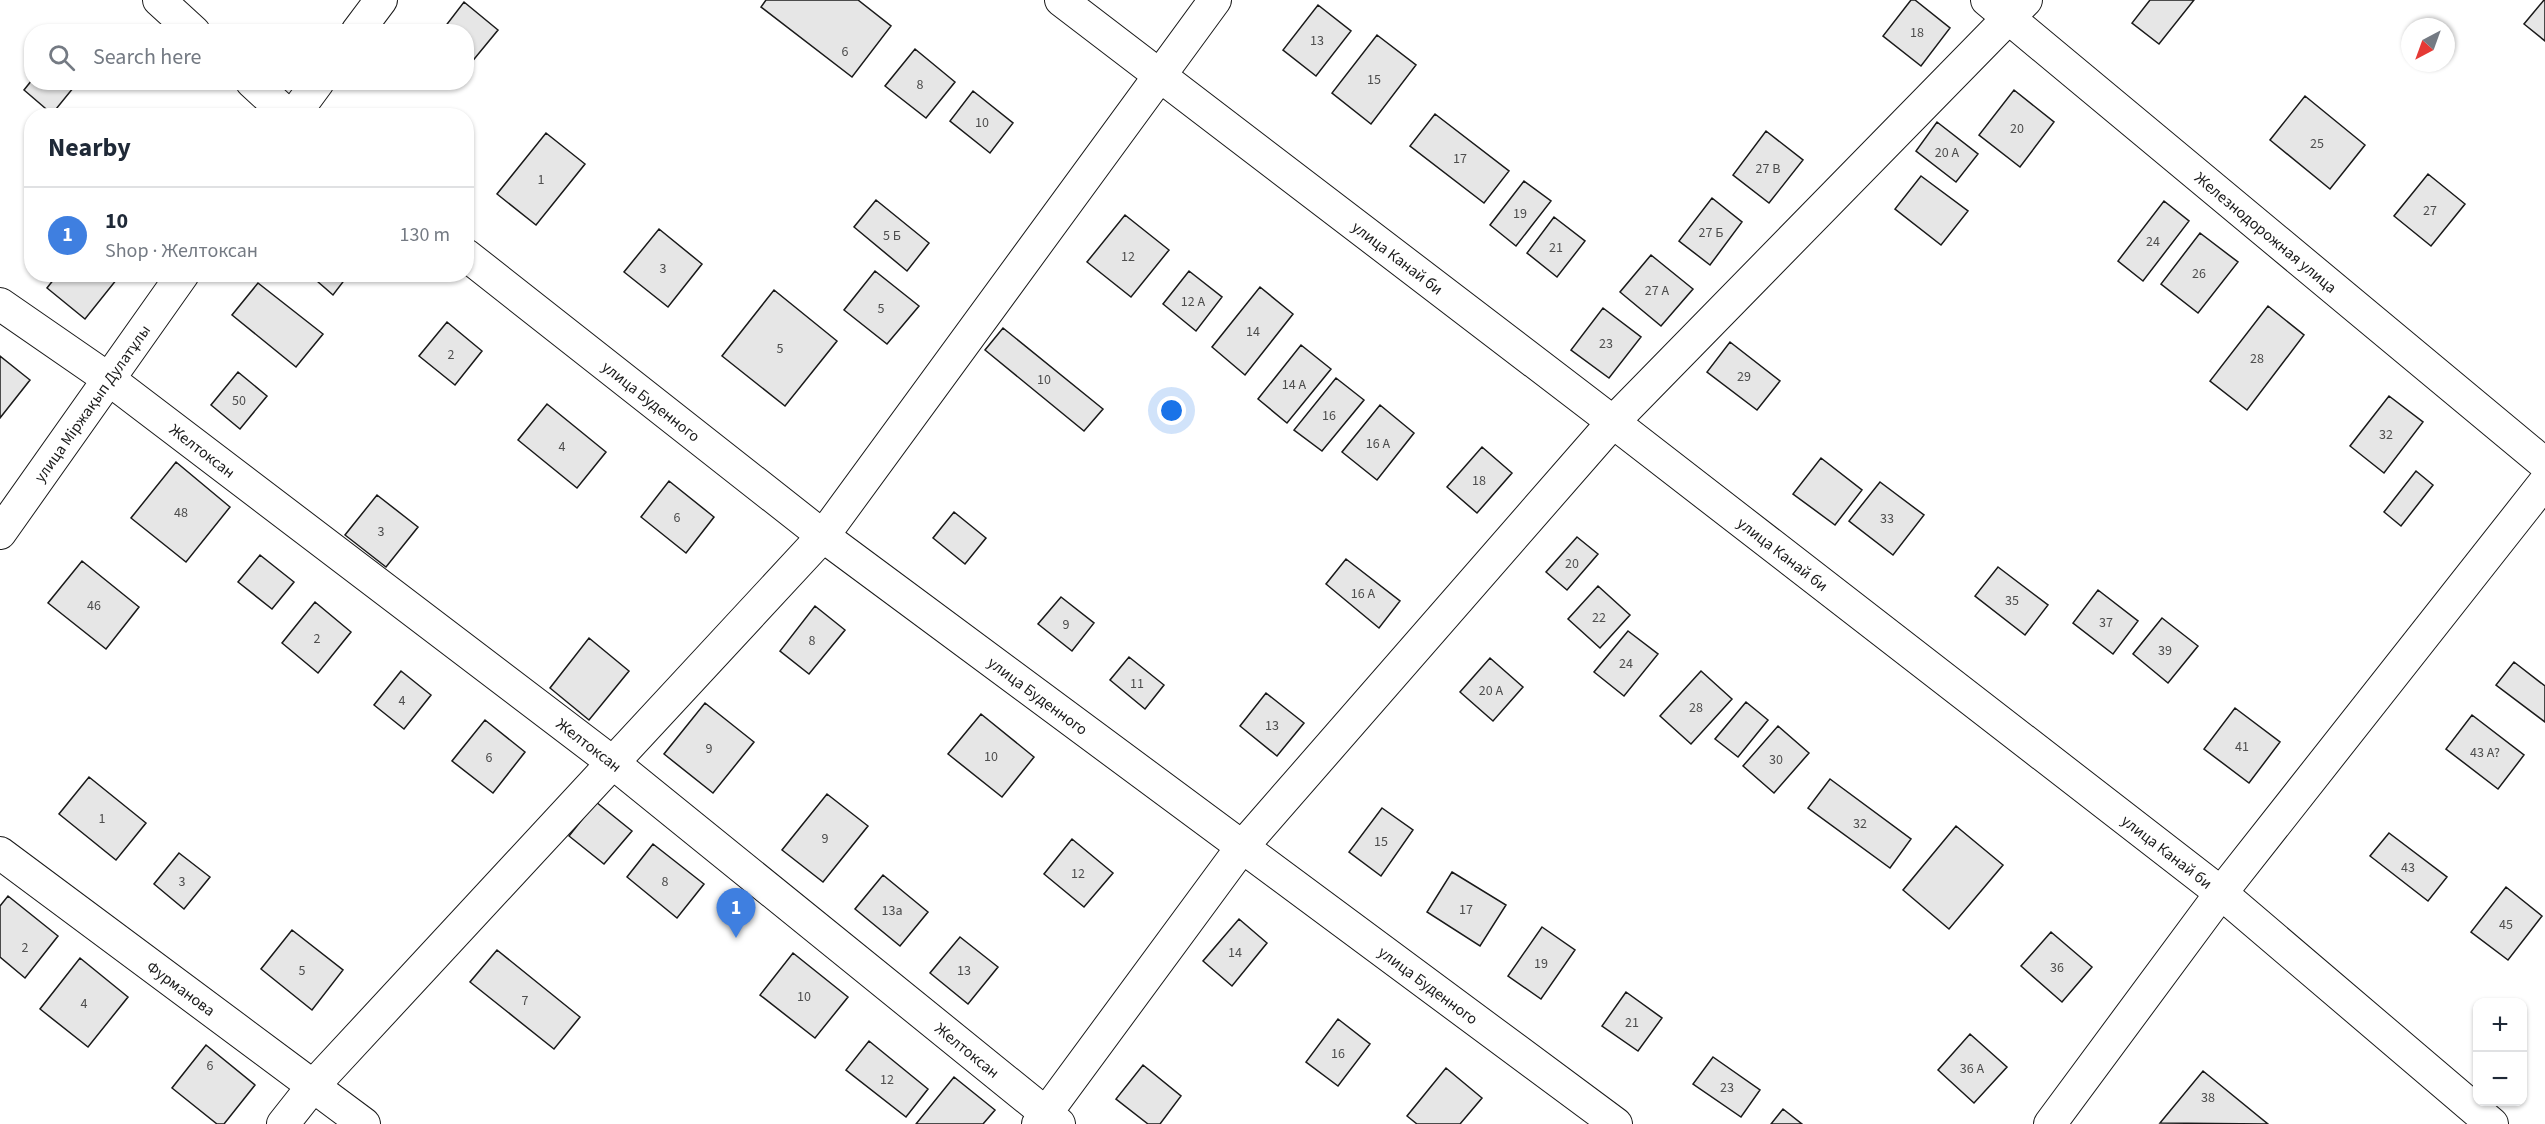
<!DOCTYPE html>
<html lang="en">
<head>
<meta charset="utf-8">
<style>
  body { margin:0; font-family:"Source Sans 3",sans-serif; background:#f2f2f3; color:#1f2937 }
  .controls { position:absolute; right:18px; bottom:18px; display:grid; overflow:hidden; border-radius:12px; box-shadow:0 2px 4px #0004 }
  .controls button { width:54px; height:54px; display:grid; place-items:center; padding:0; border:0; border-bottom:2px solid #e0e1e3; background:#fff; color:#1f2937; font:30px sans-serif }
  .compass { position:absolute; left:2401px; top:18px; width:54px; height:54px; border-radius:50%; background:#fff; box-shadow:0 2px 4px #0004; rotate:221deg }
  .you { position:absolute; left:1172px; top:411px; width:21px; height:21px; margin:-15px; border:4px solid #fff; border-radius:50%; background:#1a73e8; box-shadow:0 0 0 9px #1a73e833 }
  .badge { display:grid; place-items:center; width:39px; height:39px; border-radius:50%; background:#7c3aed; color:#fff; font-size:20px; font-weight:700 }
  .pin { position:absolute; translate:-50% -50px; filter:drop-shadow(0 2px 3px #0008) }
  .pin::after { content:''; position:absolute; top:32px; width:21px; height:18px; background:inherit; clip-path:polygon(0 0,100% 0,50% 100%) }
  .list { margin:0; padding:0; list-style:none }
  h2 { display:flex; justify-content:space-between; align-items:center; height:78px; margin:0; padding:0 24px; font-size:26px }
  h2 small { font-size:20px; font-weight:400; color:#747a83 }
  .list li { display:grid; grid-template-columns:39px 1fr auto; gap:18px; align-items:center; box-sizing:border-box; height:96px; padding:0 24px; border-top:2px solid #e0e1e3 }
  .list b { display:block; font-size:22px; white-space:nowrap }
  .list p { margin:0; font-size:20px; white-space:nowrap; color:#747a83 }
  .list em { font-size:20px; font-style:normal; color:#747a83 }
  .icon { flex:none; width:33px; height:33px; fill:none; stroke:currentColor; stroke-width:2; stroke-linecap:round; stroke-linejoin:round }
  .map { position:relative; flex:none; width:2545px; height:1124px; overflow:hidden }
  .search { position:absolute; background:#fff; box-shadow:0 2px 4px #0004; left:24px; top:24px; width:450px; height:66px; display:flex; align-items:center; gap:15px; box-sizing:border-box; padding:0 21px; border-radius:24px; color:#747a83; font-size:22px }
  .panel { position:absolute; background:#fff; box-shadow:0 2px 4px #0004; left:24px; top:108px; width:450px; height:174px; border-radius:24px }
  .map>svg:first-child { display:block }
</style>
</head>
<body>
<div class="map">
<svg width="2545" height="1124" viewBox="0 0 2545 1124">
  <rect width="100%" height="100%" fill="#fff"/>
  <path fill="#e6e6e6" stroke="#1a1a1a" stroke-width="1.5" d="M 766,0 L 858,0 L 891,26 L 852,77 L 761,7 Z
    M 1911,0 L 1915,0 L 1950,28 L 1921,66 L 1883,36 Z
    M 2150,0 L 2194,0 L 2159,44 L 2132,23 Z
    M 2544,0 L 2545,0 L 2545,41 L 2524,24 Z
    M 464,2 L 498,30 L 466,69 L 466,32 L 441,32 Z
    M 1318,5 L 1351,31 L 1316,76 L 1283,50 Z
    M 1377,35 L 1416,65 L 1371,124 L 1332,93 Z
    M 915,49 L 955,82 L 926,118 L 885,86 Z
    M 32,80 L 32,82 L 78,82 L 52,114 L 24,90 Z
    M 2014,90 L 2054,122 L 2020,167 L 1979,135 Z
    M 973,91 L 1013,123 L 990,153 L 950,121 Z
    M 2305,96 L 2365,145 L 2330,189 L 2270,140 Z
    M 1435,114 L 1509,171 L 1484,203 L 1410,146 Z
    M 1937,122 L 1978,154 L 1956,182 L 1916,151 Z
    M 1766,131 L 1803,160 L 1769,203 L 1733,175 Z
    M 546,133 L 585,164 L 536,225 L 497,194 Z
    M 2428,174 L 2465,204 L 2431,246 L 2394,216 Z
    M 1921,176 L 1968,211 L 1941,245 L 1895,209 Z
    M 1524,181 L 1551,201 L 1516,246 L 1490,225 Z
    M 1712,198 L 1742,222 L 1710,265 L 1679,241 Z
    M 876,200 L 929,243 L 907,271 L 854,227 Z
    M 2164,201 L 2189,221 L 2143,281 L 2118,261 Z
    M 1125,215 L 1169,250 L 1131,297 L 1087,262 Z
    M 1554,217 L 1585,241 L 1557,277 L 1527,253 Z
    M 659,229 L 702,264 L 668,307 L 624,272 Z
    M 2200,233 L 2238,262 L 2198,313 L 2161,284 Z
    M 1651,255 L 1693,289 L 1661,326 L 1620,292 Z
    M 875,271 L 919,306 L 887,344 L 844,310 Z
    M 1189,271 L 1222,297 L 1196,331 L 1163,304 Z
    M 58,274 L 121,274 L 85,319 L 47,288 Z
    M 309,274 L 349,274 L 333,295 Z
    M 258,283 L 323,334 L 296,367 L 232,315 Z
    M 1260,287 L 1293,314 L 1245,375 L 1212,347 Z
    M 774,290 L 837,341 L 785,406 L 722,356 Z
    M 2268,306 L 2304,335 L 2247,410 L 2210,381 Z
    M 1603,308 L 1641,337 L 1609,378 L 1571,350 Z
    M 447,322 L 482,351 L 455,385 L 419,356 Z
    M 1003,328 L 1103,409 L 1084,431 L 985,350 Z
    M 1730,342 L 1780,381 L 1757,410 L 1707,372 Z
    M 1301,345 L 1331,369 L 1287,423 L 1258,399 Z
    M 0,356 L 30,380 L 0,418 Z
    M 238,372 L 267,396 L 240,429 L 211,405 Z
    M 1336,378 L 1364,400 L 1322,451 L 1294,430 Z
    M 2389,396 L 2423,422 L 2384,473 L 2350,446 Z
    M 547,404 L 606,452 L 577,488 L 518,440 Z
    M 1380,405 L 1414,433 L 1377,480 L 1342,452 Z
    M 1482,447 L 1512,473 L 1477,513 L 1447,487 Z
    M 1821,458 L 1862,490 L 1835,525 L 1793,494 Z
    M 176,462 L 230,507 L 186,562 L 131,518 Z
    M 2416,471 L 2433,485 L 2401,526 L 2384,512 Z
    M 669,481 L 714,517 L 686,553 L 641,517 Z
    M 1880,482 L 1924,515 L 1893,555 L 1849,521 Z
    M 377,495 L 418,527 L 386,567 L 345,535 Z
    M 954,512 L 986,538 L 965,564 L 933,538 Z
    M 1577,537 L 1598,554 L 1567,590 L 1546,572 Z
    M 260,555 L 294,582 L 272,609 L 238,582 Z
    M 1346,559 L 1400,601 L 1379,628 L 1326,584 Z
    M 82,561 L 139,607 L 106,649 L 48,603 Z
    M 1998,567 L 2048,605 L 2025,635 L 1975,596 Z
    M 1598,586 L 1630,615 L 1600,648 L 1568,619 Z
    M 2098,590 L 2138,621 L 2113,654 L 2073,623 Z
    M 1061,597 L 1094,623 L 1072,651 L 1038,624 Z
    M 315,602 L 351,632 L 318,673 L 282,643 Z
    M 815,606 L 845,630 L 809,674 L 780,651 Z
    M 2162,618 L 2198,646 L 2168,683 L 2133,654 Z
    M 1628,631 L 1658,654 L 1624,696 L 1594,672 Z
    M 589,638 L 629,671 L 589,720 L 550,688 Z
    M 1129,657 L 1164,685 L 1145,709 L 1110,680 Z
    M 1490,658 L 1523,687 L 1493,721 L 1460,692 Z
    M 2514,662 L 2545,686 L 2545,722 L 2496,685 Z
    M 401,671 L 431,695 L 404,729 L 374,705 Z
    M 1701,671 L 1732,699 L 1691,744 L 1660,716 Z
    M 1266,693 L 1304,723 L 1277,756 L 1240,726 Z
    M 1746,702 L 1768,720 L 1738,757 L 1715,739 Z
    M 705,703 L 754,742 L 713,793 L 664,754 Z
    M 2235,708 L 2280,742 L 2249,783 L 2204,749 Z
    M 981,714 L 1034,757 L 1002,797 L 948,754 Z
    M 2472,715 L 2524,755 L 2498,789 L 2446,749 Z
    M 485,720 L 525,752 L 493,793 L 452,761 Z
    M 1778,726 L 1809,753 L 1774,793 L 1743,766 Z
    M 89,777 L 146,823 L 116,860 L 59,814 Z
    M 1830,779 L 1911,839 L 1890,868 L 1808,808 Z
    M 827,794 L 868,826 L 823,882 L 782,850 Z
    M 596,802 L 632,831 L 604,864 L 569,836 Z
    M 1382,808 L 1413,830 L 1381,876 L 1349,852 Z
    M 1956,826 L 2003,865 L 1949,929 L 1903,890 Z
    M 2389,833 L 2447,877 L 2428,901 L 2370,856 Z
    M 1072,839 L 1113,873 L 1084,907 L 1044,874 Z
    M 653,844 L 704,884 L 677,918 L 627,877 Z
    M 179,853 L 210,877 L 184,909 L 154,884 Z
    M 1452,872 L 1506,905 L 1480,946 L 1427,912 Z
    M 883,875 L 928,912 L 900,946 L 855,909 Z
    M 2506,887 L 2542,916 L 2508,960 L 2471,932 Z
    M 8,896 L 58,936 L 25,978 L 0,957 L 0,906 Z
    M 1239,919 L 1267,943 L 1232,986 L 1203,961 Z
    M 1542,927 L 1575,950 L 1541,999 L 1508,976 Z
    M 292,930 L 343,970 L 312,1010 L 261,969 Z
    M 2051,932 L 2092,967 L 2062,1002 L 2021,966 Z
    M 960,937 L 998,967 L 968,1004 L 930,973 Z
    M 497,950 L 580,1017 L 554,1049 L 470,982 Z
    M 793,953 L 848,997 L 815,1038 L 760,995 Z
    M 80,958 L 128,997 L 88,1047 L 40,1009 Z
    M 1626,992 L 1662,1018 L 1638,1051 L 1602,1026 Z
    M 1338,1019 L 1370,1044 L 1338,1086 L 1306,1062 Z
    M 1970,1034 L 2007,1067 L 1974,1103 L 1938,1070 Z
    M 869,1041 L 928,1089 L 906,1117 L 846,1070 Z
    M 206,1045 L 255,1085 L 224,1124 L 217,1124 L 172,1088 Z
    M 1713,1057 L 1760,1090 L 1741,1117 L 1693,1084 Z
    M 1143,1065 L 1181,1096 L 1160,1124 L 1148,1124 L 1116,1099 Z
    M 1446,1068 L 1482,1098 L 1460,1124 L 1417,1124 L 1407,1116 Z
    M 2203,1071 L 2268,1124 L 2160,1123 Z
    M 954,1077 L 995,1110 L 983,1124 L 916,1124 Z
    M 1783,1109 L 1802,1124 L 1771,1124 Z"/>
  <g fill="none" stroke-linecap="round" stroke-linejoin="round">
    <g stroke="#1a1a1a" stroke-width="34">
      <g id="street">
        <path d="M 159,0 L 194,32"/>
        <path id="s1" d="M 1061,0 L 1613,422 L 2221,893 L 2492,1124"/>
        <path id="s2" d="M 1987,0 L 2545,464"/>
        <path d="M 357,32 L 381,0"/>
        <path d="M 252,82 L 289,116"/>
        <path d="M 293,116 L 318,82"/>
        <path id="s3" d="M 466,255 L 823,536 L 1616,1124"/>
        <path id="s4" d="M 0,304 L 110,380 L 612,762 L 1059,1124"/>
        <path id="s5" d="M 0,533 L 183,274"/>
        <path id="s6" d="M 0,853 L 364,1124"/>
        <path d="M 283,1124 L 313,1086 L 823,536 L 1215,0"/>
        <path d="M 1038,1124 L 1242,847 L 1613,422 L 2026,0"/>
        <path d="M 2050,1124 L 2221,893 L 2545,482"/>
      </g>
    </g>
    <use href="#street" stroke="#fff" stroke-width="32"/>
  </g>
  <g text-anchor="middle" stroke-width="4.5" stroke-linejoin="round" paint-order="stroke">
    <g font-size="14" fill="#4d4d4d">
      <text x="1917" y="37">18</text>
      <text x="1317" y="45">13</text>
      <text x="845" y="56">6</text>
      <text x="1374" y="84">15</text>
      <text x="920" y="89">8</text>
      <text x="982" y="127">10</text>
      <text x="2017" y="133">20</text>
      <text x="2317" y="148">25</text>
      <text x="1947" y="157">20 А</text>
      <text x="1460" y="163">17</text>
      <text x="1768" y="173">27 В</text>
      <text x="541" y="184">1</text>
      <text x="2430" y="215">27</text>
      <text x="1520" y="218">19</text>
      <text x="1711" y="237">27 Б</text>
      <text x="892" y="240">5 Б</text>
      <text x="2153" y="246">24</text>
      <text x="1556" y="252">21</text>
      <text x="1128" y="261">12</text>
      <text x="663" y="273">3</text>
      <text x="2199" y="278">26</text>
      <text x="1657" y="295">27 А</text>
      <text x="1193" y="306">12 А</text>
      <text x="881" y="313">5</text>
      <text x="1253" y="336">14</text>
      <text x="1606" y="348">23</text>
      <text x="780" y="353">5</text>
      <text x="451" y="359">2</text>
      <text x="2257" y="363">28</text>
      <text x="1744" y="381">29</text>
      <text x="1044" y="384">10</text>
      <text x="1294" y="389">14 А</text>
      <text x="239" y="405">50</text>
      <text x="1329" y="420">16</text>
      <text x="2386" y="439">32</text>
      <text x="1378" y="448">16 А</text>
      <text x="562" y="451">4</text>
      <text x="1479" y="485">18</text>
      <text x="181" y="517">48</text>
      <text x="677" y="522">6</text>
      <text x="1887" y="523">33</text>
      <text x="381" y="536">3</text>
      <text x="1572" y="568">20</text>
      <text x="1363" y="598">16 А</text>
      <text x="2012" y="605">35</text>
      <text x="94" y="610">46</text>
      <text x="1599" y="622">22</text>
      <text x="2106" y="627">37</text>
      <text x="1066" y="629">9</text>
      <text x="317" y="643">2</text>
      <text x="812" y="645">8</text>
      <text x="2165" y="655">39</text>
      <text x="1626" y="668">24</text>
      <text x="1137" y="688">11</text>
      <text x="1491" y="695">20 А</text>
      <text x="402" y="705">4</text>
      <text x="1696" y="712">28</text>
      <text x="1272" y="730">13</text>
      <text x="2242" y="751">41</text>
      <text x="709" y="753">9</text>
      <text x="2485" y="757">43 А?</text>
      <text x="991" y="761">10</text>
      <text x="489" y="762">6</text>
      <text x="1776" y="764">30</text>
      <text x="102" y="823">1</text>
      <text x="1860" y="828">32</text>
      <text x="825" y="843">9</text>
      <text x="1381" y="846">15</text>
      <text x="2408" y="872">43</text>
      <text x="1078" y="878">12</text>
      <text x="182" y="886">3</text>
      <text x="665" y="886">8</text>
      <text x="1466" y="914">17</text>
      <text x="892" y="915">13а</text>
      <text x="2506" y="929">45</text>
      <text x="25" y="952">2</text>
      <text x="1235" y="957">14</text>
      <text x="1541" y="968">19</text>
      <text x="2057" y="972">36</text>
      <text x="302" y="975">5</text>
      <text x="964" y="975">13</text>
      <text x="804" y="1001">10</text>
      <text x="525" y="1005">7</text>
      <text x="84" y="1008">4</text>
      <text x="1632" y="1027">21</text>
      <text x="1338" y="1058">16</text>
      <text x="210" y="1070">6</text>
      <text x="1972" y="1073">36 А</text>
      <text x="887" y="1084">12</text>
      <text x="1727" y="1092">23</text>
      <text x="2208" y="1102">38</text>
    </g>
    <g font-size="16" fill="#1a1a1a" stroke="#fff">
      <text dy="6" stroke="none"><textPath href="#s2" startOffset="363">Железнодорожная улица</textPath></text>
      <text dy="6" stroke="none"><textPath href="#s1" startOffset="424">улица Канай би</textPath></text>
      <text dy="6" stroke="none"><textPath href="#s3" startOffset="236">улица Буденного</textPath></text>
      <text dy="6" stroke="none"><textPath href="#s5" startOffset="159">улица Міржақып Дулатұлы</textPath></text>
      <text dy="6" stroke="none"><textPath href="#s4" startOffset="250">Желтоксан</textPath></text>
      <text dy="6" stroke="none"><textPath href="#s1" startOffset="910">улица Канай би</textPath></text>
      <text dy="6" stroke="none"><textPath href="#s3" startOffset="722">улица Буденного</textPath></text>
      <text dy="6" stroke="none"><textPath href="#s4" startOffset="736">Желтоксан</textPath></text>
      <text dy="6" stroke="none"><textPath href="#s1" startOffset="1396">улица Канай би</textPath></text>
      <text dy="6" stroke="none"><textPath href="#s3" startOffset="1208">улица Буденного</textPath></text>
      <text dy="6" stroke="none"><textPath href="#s6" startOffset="226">Фурманова</textPath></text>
      <text dy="6" stroke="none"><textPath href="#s4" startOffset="1222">Желтоксан</textPath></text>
    </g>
  </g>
</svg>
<div class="controls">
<button>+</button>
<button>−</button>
</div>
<svg class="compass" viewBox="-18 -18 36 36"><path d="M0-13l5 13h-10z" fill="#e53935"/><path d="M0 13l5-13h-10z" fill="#747a83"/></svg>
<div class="you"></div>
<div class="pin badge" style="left:736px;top:938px;background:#3f7fe0">1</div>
<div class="search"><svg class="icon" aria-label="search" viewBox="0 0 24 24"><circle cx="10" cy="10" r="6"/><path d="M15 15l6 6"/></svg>Search here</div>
<section class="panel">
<h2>Nearby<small></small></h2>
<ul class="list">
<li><span class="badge" style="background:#3f7fe0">1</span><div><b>10</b><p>Shop · Желтоксан</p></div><em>130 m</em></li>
</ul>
</section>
</div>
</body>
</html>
